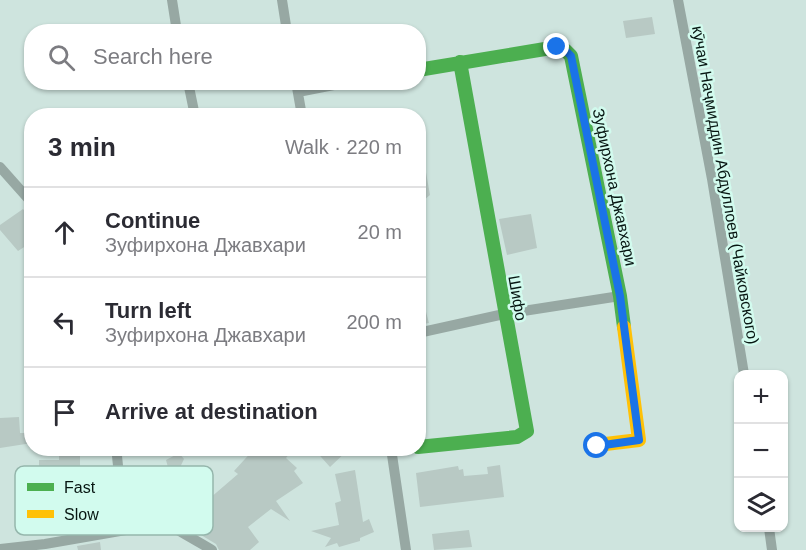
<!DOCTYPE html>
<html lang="en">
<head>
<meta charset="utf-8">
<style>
  body { margin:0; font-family:Helvetica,sans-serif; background:#f7f7f7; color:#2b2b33 }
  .controls { position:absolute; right:18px; bottom:18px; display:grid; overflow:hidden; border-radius:12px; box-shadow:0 2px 4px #0004 }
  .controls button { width:54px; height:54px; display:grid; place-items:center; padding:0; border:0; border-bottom:2px solid #e1e1e2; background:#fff; color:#2b2b33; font:30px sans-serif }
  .stop { position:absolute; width:18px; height:18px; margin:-14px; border:4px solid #1a73e8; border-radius:50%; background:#fff }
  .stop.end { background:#1a73e8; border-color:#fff; box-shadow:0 2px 6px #0008 }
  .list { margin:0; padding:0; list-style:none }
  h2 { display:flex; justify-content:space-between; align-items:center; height:78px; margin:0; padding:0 24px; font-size:26px }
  h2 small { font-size:20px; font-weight:400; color:#7c7c81 }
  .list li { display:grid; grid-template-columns:39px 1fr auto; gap:18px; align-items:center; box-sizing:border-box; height:90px; padding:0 24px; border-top:2px solid #e1e1e2 }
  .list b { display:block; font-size:22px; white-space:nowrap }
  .list p { margin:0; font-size:20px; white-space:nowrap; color:#7c7c81 }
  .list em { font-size:20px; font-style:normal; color:#7c7c81 }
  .icon { flex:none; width:33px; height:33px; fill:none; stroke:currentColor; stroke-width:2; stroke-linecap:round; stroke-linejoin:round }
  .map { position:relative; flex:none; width:806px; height:550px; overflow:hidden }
  .search { position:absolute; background:#fff; box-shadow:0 2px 4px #0004; left:24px; top:24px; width:402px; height:66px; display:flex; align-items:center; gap:15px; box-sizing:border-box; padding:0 21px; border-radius:24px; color:#7c7c81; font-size:22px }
  .panel { position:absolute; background:#fff; box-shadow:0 2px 4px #0004; left:24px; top:108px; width:402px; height:348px; border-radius:24px }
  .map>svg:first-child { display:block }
</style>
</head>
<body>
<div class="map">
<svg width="806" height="550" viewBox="0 0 806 550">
  <rect width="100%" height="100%" fill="#cee4de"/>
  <path fill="#b8c9c4" d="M 652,17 L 655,34 L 626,38 L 623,21 Z
    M 418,161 L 424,161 L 430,195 L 418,205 Z
    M 23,209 L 32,220 L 32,242 L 18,251 L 0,230 L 0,225 Z
    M 531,214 L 537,248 L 507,255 L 499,219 Z
    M 418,297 L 422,297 L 429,323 L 418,325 Z
    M 19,417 L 20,433 L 32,433 L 32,443 L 0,448 L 0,418 Z
    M 69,448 L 80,448 L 80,475 L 39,474 L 39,460 L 59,460 L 59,456 L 68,455 Z
    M 255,448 L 294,448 L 286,458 L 297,468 L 294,471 L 303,483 L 276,501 L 290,521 L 271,509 L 248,527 L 259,542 L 250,550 L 219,550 L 216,544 L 181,523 L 238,474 L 234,471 Z
    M 313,448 L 350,448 L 330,467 Z
    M 179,453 L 184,459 L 176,476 L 169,471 L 166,460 Z
    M 500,465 L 504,497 L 420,507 L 416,473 L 458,466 L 459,470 L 463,469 L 464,476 L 488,474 L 487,467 Z
    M 355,470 L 363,522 L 369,519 L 374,532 L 360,538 L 360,541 L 339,547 L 337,543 L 325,547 L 331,538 L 311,531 L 339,525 L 335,503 L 341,501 L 335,474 Z
    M 469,530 L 472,547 L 434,550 L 432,534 Z
    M 100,542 L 101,550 L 78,550 L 77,546 Z"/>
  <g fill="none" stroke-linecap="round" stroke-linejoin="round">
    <path stroke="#97a8a3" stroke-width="10" d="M 172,0 L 177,32
      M 282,0 L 287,32
      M 678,0 L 712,179 L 744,374
      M 188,82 L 195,116
      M 296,82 L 302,116
      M 298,92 L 349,82
      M 0,167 L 32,203
      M 418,333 L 504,314 L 620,296
      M 116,448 C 118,458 117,473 122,481 C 142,514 181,531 212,550
      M 391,448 L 406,550
      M 769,528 L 772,550
      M 0,549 L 45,544 L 166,523"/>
    <path stroke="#4caf50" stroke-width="14" d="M 418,70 L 557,47 L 565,50 L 571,56 L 620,296 L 624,327
      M 418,447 L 517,437 L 527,431 L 460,62"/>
    <path stroke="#ffc107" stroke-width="14" d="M 597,445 L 639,440 L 624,327"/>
  </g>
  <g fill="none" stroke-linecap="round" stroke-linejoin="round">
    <path stroke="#1a73e8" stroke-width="8" d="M 557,47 L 565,50 L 571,56 L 620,296 L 639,440 L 597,446"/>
  </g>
  <g text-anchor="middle" stroke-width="5" stroke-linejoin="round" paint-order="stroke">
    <g font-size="16" fill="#071612" stroke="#d2fbee">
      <text transform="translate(726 185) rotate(80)" y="6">кӯчаи Наҷмиддин Абдуллоев (Чайковского)</text>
      <text transform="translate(615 187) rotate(78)" y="6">Зуфирхона Джавхари</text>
      <text transform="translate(518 298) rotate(80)" y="6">Шифо</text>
    </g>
  </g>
  <rect x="15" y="466" width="198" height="69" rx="9" fill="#d2fbee" stroke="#95b6ac" stroke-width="1.5"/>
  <rect x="27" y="483" width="27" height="8" fill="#4caf50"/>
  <rect x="27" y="510" width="27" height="8" fill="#ffc107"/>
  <g font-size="16" fill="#071612">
    <text x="64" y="493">Fast</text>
    <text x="64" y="520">Slow</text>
  </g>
</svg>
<div class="controls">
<button>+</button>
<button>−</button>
<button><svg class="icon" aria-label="layers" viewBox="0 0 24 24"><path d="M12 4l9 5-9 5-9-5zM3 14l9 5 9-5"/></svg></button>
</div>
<div class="stop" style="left:597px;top:446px"></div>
<div class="stop end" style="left:557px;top:47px"></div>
<div class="search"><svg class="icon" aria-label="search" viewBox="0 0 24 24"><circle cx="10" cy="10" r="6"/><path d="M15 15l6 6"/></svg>Search here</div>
<section class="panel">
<h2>3 min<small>Walk · 220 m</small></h2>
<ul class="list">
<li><svg class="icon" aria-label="ahead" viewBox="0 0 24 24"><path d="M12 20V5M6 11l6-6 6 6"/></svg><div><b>Continue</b><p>Зуфирхона Джавхари</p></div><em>20 m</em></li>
<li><svg class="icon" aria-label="left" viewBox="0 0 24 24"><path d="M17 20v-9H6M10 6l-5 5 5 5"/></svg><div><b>Turn left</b><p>Зуфирхона Джавхари</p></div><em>200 m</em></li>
<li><svg class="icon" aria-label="arrive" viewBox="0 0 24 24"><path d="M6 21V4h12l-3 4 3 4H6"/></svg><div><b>Arrive at destination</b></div></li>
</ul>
</section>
</div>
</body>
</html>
